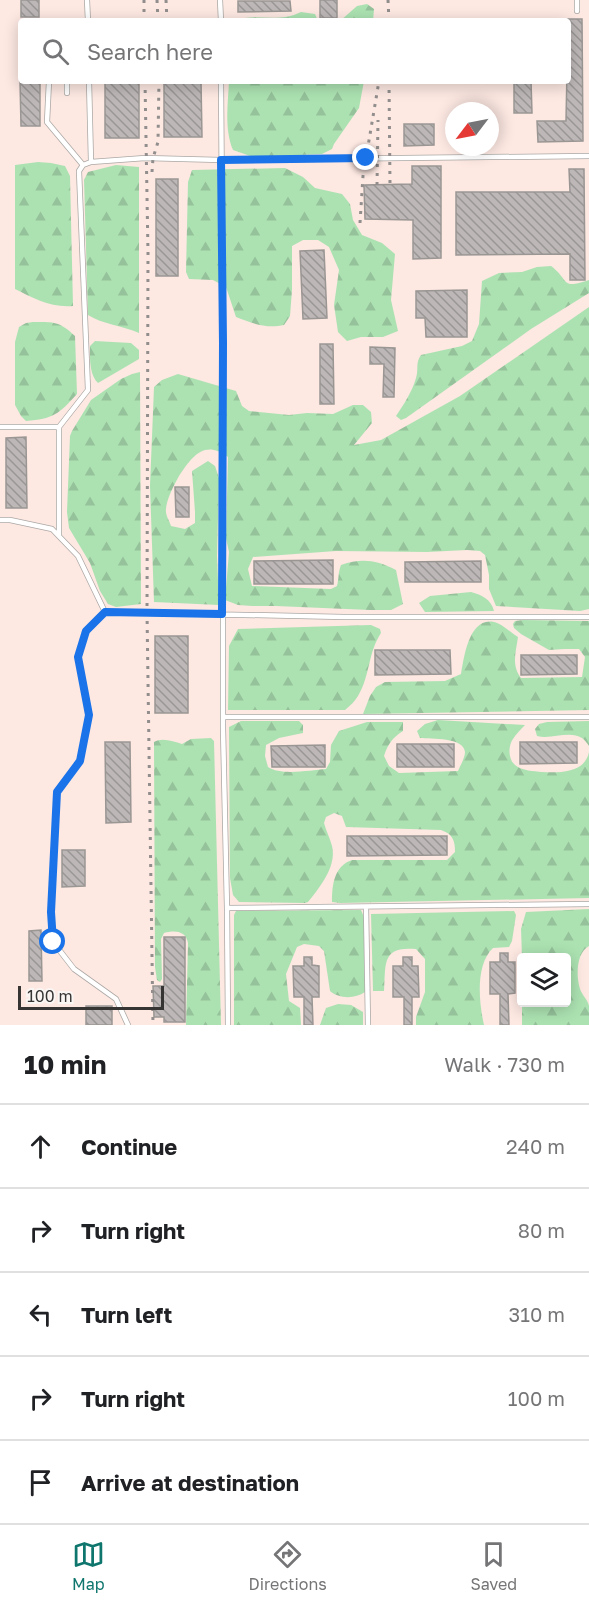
<!DOCTYPE html>
<html lang="en">
<head>
<meta charset="utf-8">
<style>
  body { margin:0; font-family:"Golos Text",sans-serif; background:#f2f2f2; color:#202124 }
  .controls { position:absolute; right:18px; bottom:18px; display:grid; overflow:hidden; border-radius:6px; box-shadow:0 3px 15px #0003 }
  .controls button { width:54px; height:54px; display:grid; place-items:center; padding:0; border:0; border-bottom:2px solid #e0e0e0; background:#fff; color:#202124; font:30px sans-serif }
  .compass { position:absolute; left:445px; top:102px; width:54px; height:54px; border-radius:50%; background:#fff; box-shadow:0 3px 15px #0003; rotate:238deg }
  .scale { position:absolute; left:18px; bottom:15px; width:146px; box-sizing:border-box; padding-left:6px; border:3px solid #363534; border-top:0; font-size:16px; line-height:21px; white-space:nowrap; color:#363534; -webkit-text-stroke:4px #faf6f4; paint-order:stroke }
  .stop { position:absolute; width:18px; height:18px; margin:-14px; border:4px solid #1a73e8; border-radius:50%; background:#fff }
  .stop.end { background:#1a73e8; border-color:#fff; box-shadow:0 2px 6px #0008 }
  .list { margin:0; padding:0; list-style:none }
  h2 { display:flex; justify-content:space-between; align-items:center; height:78px; margin:0; padding:0 24px; font-size:26px }
  h2 small { font-size:20px; font-weight:400; color:#757577 }
  .list li { display:grid; grid-template-columns:39px 1fr auto; gap:18px; align-items:center; box-sizing:border-box; height:84px; padding:0 24px; border-top:2px solid #e0e0e0 }
  .list b { display:block; font-size:22px; white-space:nowrap }
  .list em { font-size:20px; font-style:normal; color:#757577 }
  .icon { flex:none; width:33px; height:33px; fill:none; stroke:currentColor; stroke-width:2; stroke-linecap:round; stroke-linejoin:round }
  .map { position:relative; flex:none; width:589px; height:1025px; overflow:hidden }
  .search { position:absolute; background:#fff; box-shadow:0 3px 15px #0003; left:18px; right:18px; top:18px; height:66px; display:flex; align-items:center; gap:15px; box-sizing:border-box; padding:0 21px; border-radius:6px; color:#757577; font-size:22px }
  .sheet { height:498px; background:#fff }
  nav { display:flex; justify-content:space-around; align-items:center; box-sizing:border-box; height:84px; border-top:2px solid #e0e0e0; background:#fff; font-size:16px; color:#757577 }
  nav a { display:grid; justify-items:center; gap:3px }
  nav .on { color:#0f766e }
  .map>svg:first-child { display:block }
</style>
</head>
<body>
<div class="map">
<svg width="589" height="1025" viewBox="0 0 589 1025">
  <defs>
    <pattern id="forest-firs" width="22" height="20" patternUnits="userSpaceOnUse" patternTransform="scale(1.5)"><rect width="22" height="20" fill="#ace2b2"/><path d="M5 1l3.5 6h-7zM16 11l3.5 6h-7z" fill="#95c29a"/></pattern>
    <pattern id="building-back-hatch" width="6" height="6" patternUnits="userSpaceOnUse" patternTransform="scale(1.5)"><rect width="6" height="6" fill="#bdb8b7"/><path d="M-1 5l2 2M0 0l6 6M5-1l2 2" fill="none" stroke="#9a9696"/></pattern>
  </defs>
  <rect width="100%" height="100%" fill="#faf6f4"/>
  <path fill="#fde8e2" fill-rule="evenodd" d="M 0,0 L 589,0 L 589,1025 L 0,1025 ZM 21,21 L 568,21 L 568,81 L 21,81 ZM 454,111 L 490,111 L 490,147 L 454,147 ZM 522,957 L 566,957 L 566,1002 L 522,1002 Z"/>
  <path fill="url(#forest-firs)" d="M 367,4 L 374,9 L 373,21 L 340,21 L 357,6 Z
    M 301,12 L 315,14 L 318,21 L 235,21 C 254,12 277,24 301,12 Z
    M 229,81 L 364,81 L 359,108 L 334,144 L 332,149 L 322,154 L 253,157 L 233,150 C 224,129 228,103 229,81 Z
    M 38,162 L 51,163 L 65,166 L 70,176 L 73,306 C 51,308 33,298 15,289 L 15,165 Z
    M 116,165 L 139,167 L 139,333 C 123,326 102,324 88,315 L 84,180 L 88,172 Z
    M 285,168 L 303,177 L 315,188 L 342,194 L 350,204 L 353,220 L 362,235 L 382,243 L 395,254 L 391,300 L 398,331 L 383,337 L 361,337 L 347,341 L 338,332 L 334,305 L 339,270 L 329,247 L 318,240 L 303,240 L 292,246 L 292,290 L 290,316 L 284,325 C 266,329 252,323 236,317 L 226,287 L 213,280 L 189,279 L 186,272 L 188,182 L 192,170 Z
    M 551,266 C 570,280 560,290 589,280 L 589,293 L 531,329 L 406,418 L 401,420 L 396,416 C 404,404 412,392 416,378 C 419,369 415,363 421,355 L 462,346 L 472,341 L 479,324 L 482,281 L 499,273 L 522,272 L 537,267 Z
    M 589,307 L 589,609 L 580,611 L 496,606 L 489,589 L 489,575 L 485,555 L 480,551 L 467,550 L 427,552 L 336,551 L 253,557 L 248,569 L 252,586 L 331,589 L 337,586 C 339,579 338,572 341,565 C 362,558 376,560 396,570 L 403,604 L 391,610 L 370,610 L 276,606 L 252,606 L 238,605 L 225,600 L 229,552 L 226,538 L 228,457 C 204,439 192,457 179,476 C 174,485 165,502 166,512 C 166,516 170,522 171,526 L 185,529 L 195,523 L 195,512 L 192,471 L 208,461 L 215,466 L 219,478 L 217,556 L 219,605 L 154,602 L 150,486 L 154,387 L 162,380 L 178,374 L 236,391 L 242,406 L 249,411 L 289,415 L 307,413 L 333,414 L 353,405 L 363,405 L 371,412 L 372,423 L 354,445 L 381,440 L 460,396 Z
    M 33,322 C 54,322 59,321 75,336 L 77,394 C 59,414 53,419 26,421 L 21,416 L 15,405 L 15,342 L 19,327 L 26,323 Z
    M 95,341 L 131,343 L 139,350 L 139,359 L 98,383 C 89,374 90,358 90,346 Z
    M 140,372 L 141,604 L 116,607 L 108,604 L 100,591 L 90,563 L 69,528 L 67,512 L 70,436 L 72,431 L 91,400 L 121,379 L 132,374 Z
    M 471,592 C 482,595 491,599 494,611 L 425,612 L 419,603 L 430,596 Z
    M 523,620 L 589,621 L 589,710 L 363,714 L 370,696 L 376,687 L 385,682 L 445,681 L 461,674 C 464,657 469,617 494,622 C 501,623 511,633 518,637 C 516,652 511,665 521,678 L 582,677 L 585,657 L 579,649 L 564,649 L 549,650 L 521,634 L 514,628 L 513,624 L 515,621 Z
    M 371,625 L 380,629 L 381,633 C 368,652 370,677 358,696 C 355,701 350,706 345,710 L 228,710 L 229,646 L 238,629 Z
    M 438,720 L 525,725 C 521,729 516,734 513,739 C 508,746 508,759 515,765 C 522,771 534,771 542,772 C 560,773 585,773 589,752 L 589,898 L 340,903 L 332,902 C 332,885 334,866 352,860 L 447,860 L 455,852 C 455,841 453,834 441,830 L 346,827 L 342,816 L 334,813 L 326,817 L 324,823 C 326,831 330,838 332,846 C 337,866 320,887 308,902 L 305,903 L 239,902 L 233,895 L 230,878 L 229,727 L 241,721 L 299,721 L 303,725 L 303,733 L 279,738 L 266,745 L 265,756 L 268,767 C 281,776 311,770 326,769 L 330,762 L 331,745 L 339,731 L 367,722 L 403,722 L 403,731 C 392,738 388,744 384,756 L 389,766 L 399,773 L 458,771 C 460,766 465,758 465,752 C 464,737 431,739 420,738 L 417,731 L 425,724 Z
    M 589,721 L 589,746 C 587,743 585,740 582,738 C 569,730 551,740 537,736 L 535,729 L 539,724 L 547,722 Z
    M 211,738 L 214,741 L 221,1025 L 186,1025 L 188,943 C 186,931 175,930 164,933 L 161,939 L 162,979 L 160,982 L 157,980 L 155,967 L 154,742 C 162,737 173,741 182,744 L 191,739 Z
    M 589,909 L 589,946 C 576,953 576,976 580,989 C 582,995 588,1000 589,1006 C 589,1012 589,1019 589,1025 L 522,1025 L 522,1003 L 566,1002 L 566,957 L 522,957 L 521,929 L 526,912 Z
    M 361,910 L 364,917 L 365,992 C 355,999 339,999 330,991 L 324,951 L 319,946 L 304,944 L 297,947 L 286,974 L 289,1001 L 300,1008 L 301,1025 L 234,1025 L 234,915 L 236,911 Z
    M 514,911 L 516,915 L 512,941 L 509,947 L 493,948 C 475,965 479,1003 484,1025 L 416,1025 L 416,1017 L 425,992 L 425,959 L 416,949 C 381,946 386,964 384,991 L 373,991 L 371,914 Z
    M 338,1004 L 351,1005 L 363,1012 L 363,1025 L 320,1025 L 326,1008 Z"/>
  <path fill="url(#building-back-hatch)" stroke="#9a9694" stroke-width="1.5" d="M 21,0 L 39,0 L 39,17 L 21,17 Z
    M 320,0 L 337,0 L 337,18 L 320,18 Z
    M 238,1 L 290,1 L 291,11 L 238,12 Z
    M 568,19 L 582,19 L 583,141 L 538,142 L 537,121 L 566,121 Z
    M 20,81 L 40,81 L 40,126 L 21,126 Z
    M 105,81 L 139,81 L 139,138 L 105,138 Z
    M 164,81 L 201,81 L 202,137 L 164,137 Z
    M 514,81 L 531,81 L 532,113 L 514,113 Z
    M 404,124 L 434,124 L 434,145 L 404,146 Z
    M 412,166 L 441,166 L 441,258 L 413,259 L 413,220 L 365,219 L 364,185 L 412,184 Z
    M 569,169 L 584,169 L 585,280 L 570,280 L 570,254 L 456,255 L 456,192 L 570,192 Z
    M 156,179 L 178,179 L 178,276 L 156,276 Z
    M 324,250 L 327,318 L 303,319 L 300,251 Z
    M 467,290 L 467,337 L 426,337 L 425,318 L 416,318 L 416,291 Z
    M 320,344 L 333,344 L 334,404 L 320,404 Z
    M 370,347 L 395,348 L 394,397 L 383,397 L 384,364 L 370,364 Z
    M 26,437 L 27,508 L 6,508 L 6,438 Z
    M 175,487 L 189,487 L 189,517 L 176,517 Z
    M 333,560 L 333,584 L 254,584 L 254,561 Z
    M 481,561 L 481,582 L 405,582 L 405,562 Z
    M 155,636 L 188,636 L 188,713 L 155,713 Z
    M 375,650 L 450,650 L 451,674 L 375,675 Z
    M 521,655 L 577,655 L 577,674 L 521,675 Z
    M 105,742 L 130,742 L 131,822 L 106,823 Z
    M 520,742 L 577,742 L 577,763 L 520,764 Z
    M 397,744 L 454,744 L 454,767 L 397,767 Z
    M 325,745 L 325,767 L 272,767 L 271,746 Z
    M 347,836 L 447,836 L 447,855 L 347,856 Z
    M 62,850 L 85,850 L 85,886 L 62,887 Z
    M 41,930 L 42,981 L 29,981 L 29,931 Z
    M 164,937 L 185,937 L 185,1022 L 164,1022 L 164,1017 L 154,1017 L 153,986 L 164,986 Z
    M 500,953 L 508,953 L 508,962 L 515,962 L 515,993 L 508,994 L 509,1025 L 500,1025 L 500,994 L 490,994 L 490,962 L 500,962 Z
    M 304,957 L 312,957 L 312,965 L 319,966 L 319,997 L 312,997 L 313,1025 L 304,1025 L 304,997 L 294,997 L 293,966 L 304,966 Z
    M 403,957 L 412,957 L 412,966 L 418,966 L 419,997 L 412,997 L 412,1025 L 404,1025 L 404,997 L 393,997 L 393,966 L 403,966 Z
    M 86,1006 L 112,1006 L 112,1025 L 86,1025 Z"/>
  <g fill="none" stroke-linecap="round" stroke-linejoin="round">
    <g stroke="#aba8a5" stroke-width="6">
      <path id="service" d="M 87,0 L 88,21
        M 220,0 L 221,21
        M 577,0 L 577,11
        M 49,81 L 47,122 L 83,165
        M 89,81 L 91,162
        M 221,81 L 223,343 L 223,728 L 227,908
        M 67,93 L 67,81
        M 0,427 L 59,427 L 88,390 L 79,171 L 83,165 L 91,162 L 145,158 L 221,160 L 589,156
        M 59,427 L 59,535
        M 0,520 L 10,520 L 52,529 L 78,556 L 105,612 L 344,617 L 589,617
        M 105,612 L 86,631 L 78,657 L 89,715 L 80,761 L 57,792 L 51,912 L 53,942 L 74,969 L 116,999 L 128,1025
        M 223,717 L 589,717
        M 366,907 L 368,1025
        M 228,1025 L 227,908 L 589,904"/>
    </g>
    <use href="#service" stroke="#fff" stroke-width="4.5"/>
    <path stroke="#918e8d" stroke-width="3" stroke-dasharray="3 6" stroke-linecap="butt" d="M 144,0 L 144,21
      M 157,0 L 158,21
      M 166,0 L 167,21
      M 388,0 L 389,21
      M 145,81 L 148,253 L 147,612 L 153,1025
      M 389,81 L 390,185
      M 152,172 L 153,158 L 158,142 L 159,81
      M 377,185 L 378,120
      M 360,223 L 363,176 L 379,81"/>
  </g>
  <g fill="none" stroke-linecap="round" stroke-linejoin="round">
    <path stroke="#1a73e8" stroke-width="8" d="M 53,942 L 51,912 L 57,792 L 80,761 L 89,715 L 78,657 L 86,631 L 105,612 L 222,614 L 223,343 L 221,160 L 366,158"/>
  </g>
</svg>
<div class="controls">
<button><svg class="icon" aria-label="layers" viewBox="0 0 24 24"><path d="M12 4l9 5-9 5-9-5zM3 14l9 5 9-5"/></svg></button>
</div>
<svg class="compass" viewBox="-18 -18 36 36"><path d="M0-13l5 13h-10z" fill="#e53935"/><path d="M0 13l5-13h-10z" fill="#757577"/></svg>
<div class="scale">100 m</div>
<div class="stop" style="left:53px;top:942px"></div>
<div class="stop end" style="left:366px;top:158px"></div>
<div class="search"><svg class="icon" aria-label="search" viewBox="0 0 24 24"><circle cx="10" cy="10" r="6"/><path d="M15 15l6 6"/></svg>Search here</div>
</div>
<section class="sheet">
<h2>10 min<small>Walk · 730 m</small></h2>
<ul class="list">
<li><svg class="icon" aria-label="ahead" viewBox="0 0 24 24"><path d="M12 20V5M6 11l6-6 6 6"/></svg><div><b>Continue</b></div><em>240 m</em></li>
<li><svg class="icon" aria-label="right" viewBox="0 0 24 24"><path d="M7 20v-9h11M14 6l5 5-5 5"/></svg><div><b>Turn right</b></div><em>80 m</em></li>
<li><svg class="icon" aria-label="left" viewBox="0 0 24 24"><path d="M17 20v-9H6M10 6l-5 5 5 5"/></svg><div><b>Turn left</b></div><em>310 m</em></li>
<li><svg class="icon" aria-label="right" viewBox="0 0 24 24"><path d="M7 20v-9h11M14 6l5 5-5 5"/></svg><div><b>Turn right</b></div><em>100 m</em></li>
<li><svg class="icon" aria-label="arrive" viewBox="0 0 24 24"><path d="M6 21V4h12l-3 4 3 4H6"/></svg><div><b>Arrive at destination</b></div></li>
</ul>
</section>
<nav>
<a class="on"><svg class="icon" aria-label="map" viewBox="0 0 24 24"><path d="M3 6l6-2 6 2 6-2v14l-6 2-6-2-6 2zM9 4v14M15 6v14"/></svg>Map</a>
<a><svg class="icon" aria-label="directions" viewBox="0 0 24 24"><path d="M12 3l9 9-9 9-9-9zM9 14v-3h6M13 9l2 2-2 2"/></svg>Directions</a>
<a><svg class="icon" aria-label="saved" viewBox="0 0 24 24"><path d="M7 4h10v16l-5-4-5 4z"/></svg>Saved</a>
</nav>
</body>
</html>
